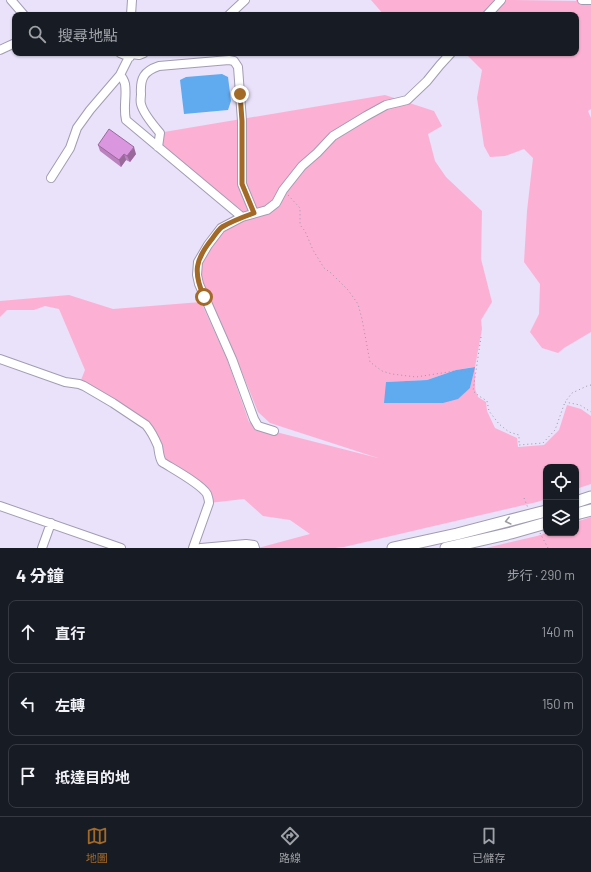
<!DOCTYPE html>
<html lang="zh-TW">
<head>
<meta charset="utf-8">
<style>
  body { margin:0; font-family:Barlow,"Noto Sans TC",sans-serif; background:#242831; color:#f1f3f6 }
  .controls { position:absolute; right:12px; bottom:12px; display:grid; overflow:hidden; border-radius:8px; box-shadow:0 1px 3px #0004 }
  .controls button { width:36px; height:36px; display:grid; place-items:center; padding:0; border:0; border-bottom:1px solid #363941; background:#171b24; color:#f1f3f6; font:20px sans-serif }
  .stop { position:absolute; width:12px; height:12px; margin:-9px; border:3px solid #a26927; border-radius:50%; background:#fff }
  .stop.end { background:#a26927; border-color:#fff; box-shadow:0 1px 4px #0008 }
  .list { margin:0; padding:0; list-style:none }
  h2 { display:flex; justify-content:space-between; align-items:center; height:52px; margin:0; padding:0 16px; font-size:17px }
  h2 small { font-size:13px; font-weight:400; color:#9ea1a6 }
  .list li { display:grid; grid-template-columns:26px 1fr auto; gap:12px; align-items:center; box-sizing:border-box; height:64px; margin:0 8px 8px; padding:0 8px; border:1px solid #363941; border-radius:8px }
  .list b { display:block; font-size:15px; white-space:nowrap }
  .list em { font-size:13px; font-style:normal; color:#9ea1a6 }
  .icon { flex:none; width:22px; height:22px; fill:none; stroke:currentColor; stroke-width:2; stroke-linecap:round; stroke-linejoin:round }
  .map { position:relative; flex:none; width:591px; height:548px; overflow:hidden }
  .search { position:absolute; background:#171b24; box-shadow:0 1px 3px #0004; left:12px; right:12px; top:12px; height:44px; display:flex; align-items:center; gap:10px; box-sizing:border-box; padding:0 14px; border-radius:8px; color:#9ea1a6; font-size:15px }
  .sheet { height:268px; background:#171b24 }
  nav { display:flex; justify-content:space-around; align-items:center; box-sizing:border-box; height:56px; border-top:1px solid #363941; background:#171b24; font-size:11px; color:#9ea1a6 }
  nav a { display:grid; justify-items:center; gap:2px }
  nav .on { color:#a26927 }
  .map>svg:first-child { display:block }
</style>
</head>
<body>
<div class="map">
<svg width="591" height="548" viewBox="0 0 591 548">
  <rect width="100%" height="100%" fill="#e9e2fa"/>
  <path fill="#fcb1d4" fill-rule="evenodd" d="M 371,0 L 515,0 L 576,1 L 576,0 L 591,0 L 591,109 L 588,111 L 591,118 L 591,332 L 564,348 L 558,353 L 542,348 L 530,332 L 539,314 L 540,284 L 524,262 L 527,211 L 533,158 L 524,149 L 505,156 L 490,157 L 484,146 L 477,98 L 482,70 L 465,53 L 576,53 L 576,15 L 384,15 Z
    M 385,95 L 434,111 L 442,126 L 428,134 L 435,161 L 446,177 L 482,211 L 481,259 L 492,302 L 481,320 L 482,329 L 475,367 L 475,389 L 478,397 L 486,402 L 487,411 L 495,428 L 517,438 L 518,447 L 544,445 L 559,430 L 567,405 L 581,409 L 591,416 L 591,484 L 576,489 L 576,467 L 546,467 L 546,499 L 537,502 L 344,547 L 335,548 L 258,548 L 310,534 L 290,520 L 263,516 L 244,499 L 209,503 L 208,496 L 162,462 L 144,426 L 79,385 L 85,370 L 59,309 L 45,306 L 34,310 L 7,310 L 0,317 L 0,301 L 69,295 L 113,309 L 201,302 L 227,359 L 249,422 L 276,432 L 378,458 L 270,423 L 258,412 L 235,355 L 200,280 L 202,254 L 219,231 L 249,216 L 156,142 L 164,132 ZM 474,367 L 470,388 L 421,402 L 401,403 L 386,382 L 427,380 L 456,370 Z
    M 591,517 L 591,548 L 486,548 L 537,536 L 546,533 L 576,533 L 576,522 Z"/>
  <path fill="#60aaef" d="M 222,74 L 228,77 L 231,101 L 228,110 L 184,114 L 180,80 L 186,77 Z
    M 475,367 L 470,388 L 458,399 L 443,403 L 384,403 L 386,382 L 427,380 L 456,370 Z"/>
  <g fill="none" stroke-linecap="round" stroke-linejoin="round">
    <g stroke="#a29cb2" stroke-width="10">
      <path id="minor" d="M 11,0 L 24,15
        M 582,0 L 591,0
        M 131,15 L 132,0
        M 229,15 L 245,0
        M 487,15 L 501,0
        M 0,50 L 15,43
        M 120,53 L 130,57
        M 131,54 L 139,55 L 144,53
        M 120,75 C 122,77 124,80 125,84 C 127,96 123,108 126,120 L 242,217
        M 158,147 L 160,133 C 154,126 143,113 141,104 C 140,101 141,97 141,94 C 140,78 144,71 159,66 L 229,60 L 234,61 L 238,67 L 242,121 L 242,184 L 254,213
        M 51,178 L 70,148 L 77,128 L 90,110 L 120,75 L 131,53
        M 0,359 L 65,382 L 79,384 L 84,386 L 113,403 L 146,425 C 151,431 155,439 158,446 C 159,451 159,457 162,462 C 173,469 201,484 207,494 C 208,497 209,500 209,503 L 193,548
        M 274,431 L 258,426 L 254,419 L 232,359 L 199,284 L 197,275 L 198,262 L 208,245 L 221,228 L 242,217 L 267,210 L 276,203 L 283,190 L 302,166 L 317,153 L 333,136 L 366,116 L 386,105 L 399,102 L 407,100 L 427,81 L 440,65 L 451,53
        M 0,506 L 121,548
        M 42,548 L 51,523
        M 201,548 L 246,544 L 254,545 L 255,548"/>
    </g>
    <g stroke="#a29cb2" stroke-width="13">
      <path id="highway" d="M 576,502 L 591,497
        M 576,514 L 591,510
        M 393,548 L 457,534 L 546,511
        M 446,548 L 511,533 L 546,523"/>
    </g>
    <path stroke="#9b96a7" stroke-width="1" stroke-dasharray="1 3" stroke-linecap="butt" d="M 288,195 L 300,208 L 300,225 L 305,231 L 313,250 L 324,268 L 331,273 L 348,290 L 358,304 L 362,319 L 370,362 L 382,371 L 392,374 L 416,377 L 455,371 L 476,371
      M 481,337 L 473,391 L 479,396 L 487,401 L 489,411 L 499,424 L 509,432 L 519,435 L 519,445 L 543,443 L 555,430 L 565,402
      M 591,385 L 587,386 L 572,393 L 565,402 L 580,405 L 591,412
      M 524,498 L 528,508
      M 540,533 L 548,548"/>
    <use href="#minor" stroke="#fff" stroke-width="8"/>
    <use href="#highway" stroke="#fff" stroke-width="11"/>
  </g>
  <path fill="#bb81bf" d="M 98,145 L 136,154 L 130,162 L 126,160 L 121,167 L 100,151 Z"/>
  <path fill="#99699b" d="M 134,147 L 136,154 L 130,162 L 127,156 Z
    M 124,154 L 126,160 L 121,167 L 119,160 Z"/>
  <path fill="#da96de" stroke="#99699b" d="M 109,129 L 134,147 L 127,156 L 124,154 L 119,160 L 98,145 Z"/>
  <defs><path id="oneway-chevron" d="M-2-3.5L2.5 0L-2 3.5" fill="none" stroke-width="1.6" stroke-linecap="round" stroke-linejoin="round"/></defs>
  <use stroke="#9d9ca0" href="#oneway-chevron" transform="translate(508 521) rotate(166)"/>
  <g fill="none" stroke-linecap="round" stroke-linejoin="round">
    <path stroke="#a26927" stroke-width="5" d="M 204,297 C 193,272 195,260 212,239 C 215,235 218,230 222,227 C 232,221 243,217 254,213 L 242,184 L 242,121 L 240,94"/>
  </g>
</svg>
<div class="controls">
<button><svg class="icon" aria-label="locate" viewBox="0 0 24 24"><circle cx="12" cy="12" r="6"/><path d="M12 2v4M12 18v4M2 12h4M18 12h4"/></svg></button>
<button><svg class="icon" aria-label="layers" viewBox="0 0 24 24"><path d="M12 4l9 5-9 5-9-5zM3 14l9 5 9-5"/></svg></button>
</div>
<div class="stop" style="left:204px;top:297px"></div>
<div class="stop end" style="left:240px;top:94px"></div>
<div class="search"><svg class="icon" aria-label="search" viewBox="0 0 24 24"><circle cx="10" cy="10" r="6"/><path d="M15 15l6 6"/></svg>搜尋地點</div>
</div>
<section class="sheet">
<h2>4 分鐘<small>步行 · 290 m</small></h2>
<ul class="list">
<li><svg class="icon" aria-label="ahead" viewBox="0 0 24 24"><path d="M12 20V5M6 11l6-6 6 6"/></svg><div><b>直行</b></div><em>140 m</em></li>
<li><svg class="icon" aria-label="left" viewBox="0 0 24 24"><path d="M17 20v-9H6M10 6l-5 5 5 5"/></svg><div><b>左轉</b></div><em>150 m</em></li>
<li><svg class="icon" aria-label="arrive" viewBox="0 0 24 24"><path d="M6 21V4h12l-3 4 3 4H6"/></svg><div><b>抵達目的地</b></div></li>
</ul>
</section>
<nav>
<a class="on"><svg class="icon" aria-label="map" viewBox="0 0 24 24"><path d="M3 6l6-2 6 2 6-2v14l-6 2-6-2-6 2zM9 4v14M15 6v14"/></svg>地圖</a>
<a><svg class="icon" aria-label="directions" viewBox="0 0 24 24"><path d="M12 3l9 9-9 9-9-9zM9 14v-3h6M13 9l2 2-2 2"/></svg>路線</a>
<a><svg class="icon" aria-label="saved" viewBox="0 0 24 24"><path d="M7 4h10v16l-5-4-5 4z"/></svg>已儲存</a>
</nav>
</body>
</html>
